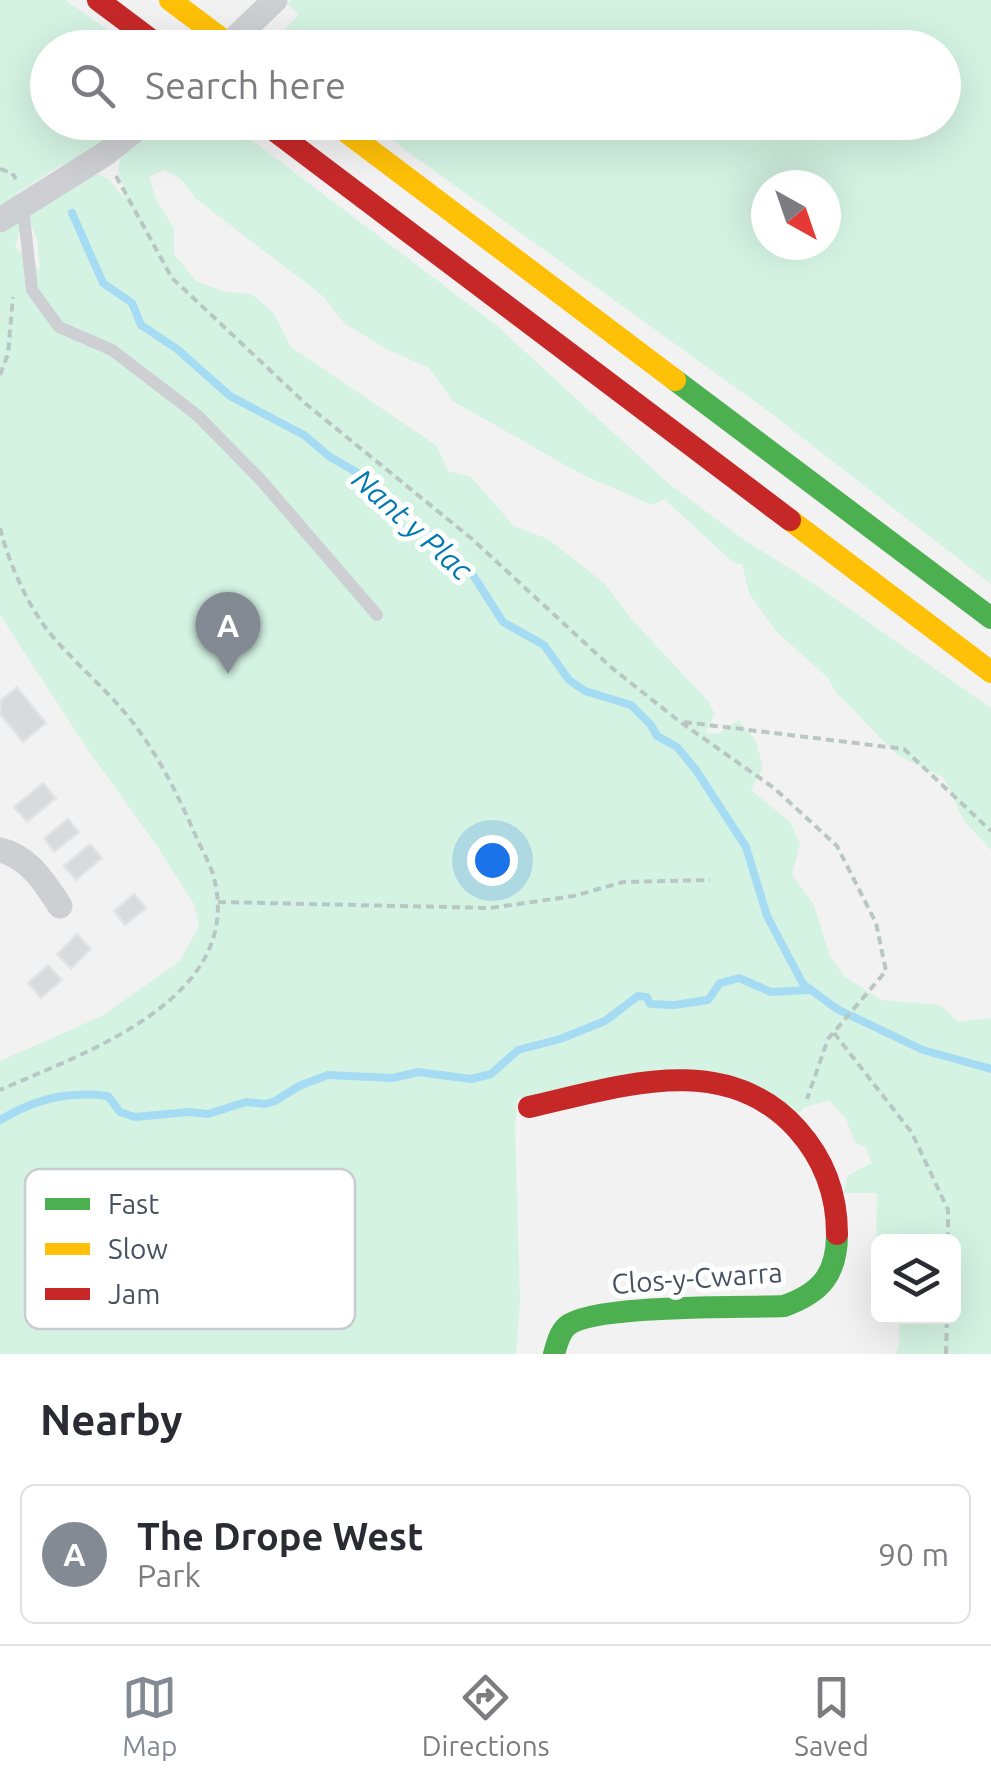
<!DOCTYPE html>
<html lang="en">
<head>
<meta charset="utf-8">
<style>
  body { margin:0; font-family:Ubuntu,sans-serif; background:#f7f7f7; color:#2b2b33 }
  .controls { position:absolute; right:30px; bottom:30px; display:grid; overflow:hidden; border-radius:15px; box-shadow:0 10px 40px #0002 }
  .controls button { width:90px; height:90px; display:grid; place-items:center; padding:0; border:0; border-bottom:2px solid #e1e1e2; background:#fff; color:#2b2b33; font:50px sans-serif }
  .compass { position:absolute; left:751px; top:170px; width:90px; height:90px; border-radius:50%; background:#fff; box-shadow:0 10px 40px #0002; rotate:140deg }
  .you { position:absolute; left:492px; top:860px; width:35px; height:35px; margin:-25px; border:8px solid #fff; border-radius:50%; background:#1a73e8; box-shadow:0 0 0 15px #1a73e833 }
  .badge { display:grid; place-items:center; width:65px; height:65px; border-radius:50%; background:#838a93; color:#fff; font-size:32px; font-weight:700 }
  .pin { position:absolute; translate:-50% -82px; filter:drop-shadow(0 2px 5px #0008) }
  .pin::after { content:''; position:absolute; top:52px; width:35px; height:30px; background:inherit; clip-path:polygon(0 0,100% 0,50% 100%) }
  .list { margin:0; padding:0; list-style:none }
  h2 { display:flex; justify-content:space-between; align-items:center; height:130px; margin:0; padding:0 40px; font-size:42px }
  h2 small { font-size:32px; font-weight:400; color:#7c7c81 }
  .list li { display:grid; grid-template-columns:65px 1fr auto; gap:30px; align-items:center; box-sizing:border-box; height:140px; margin:0 20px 20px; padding:0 20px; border:2px solid #e1e1e2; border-radius:15px }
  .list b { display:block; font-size:38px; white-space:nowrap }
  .list p { margin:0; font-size:32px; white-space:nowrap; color:#7c7c81 }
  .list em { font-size:32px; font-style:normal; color:#7c7c81 }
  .icon { flex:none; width:55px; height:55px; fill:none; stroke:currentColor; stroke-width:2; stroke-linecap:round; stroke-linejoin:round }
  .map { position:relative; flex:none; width:991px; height:1354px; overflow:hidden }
  .search { position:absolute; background:#fff; box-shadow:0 10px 40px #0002; left:30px; right:30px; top:30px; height:110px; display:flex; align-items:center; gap:25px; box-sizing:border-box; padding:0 35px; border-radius:55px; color:#7c7c81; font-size:38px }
  .sheet { height:290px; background:#fff }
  nav { display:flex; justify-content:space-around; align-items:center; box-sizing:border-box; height:140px; border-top:2px solid #e1e1e2; background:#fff; font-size:28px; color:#7c7c81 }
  nav a { display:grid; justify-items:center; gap:5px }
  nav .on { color:#838a93 }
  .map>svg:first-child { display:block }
</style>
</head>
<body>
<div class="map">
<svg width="991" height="1354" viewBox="0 0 991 1354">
  <rect width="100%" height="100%" fill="#f2f2f2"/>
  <path fill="#d4f3e3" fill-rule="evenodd" d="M 0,0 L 65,0 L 132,47 L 48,48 L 48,122 L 124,123 L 109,143 L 76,165 L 61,165 L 16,194 L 20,232 L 15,246 L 40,271 L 37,239 L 28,218 L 30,191 L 96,174 L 109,179 L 124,198 C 127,186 121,185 119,174 C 114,153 142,140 158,134 L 165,139 L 184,123 L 229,123 L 495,324 L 668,483 L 743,539 L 814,584 L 991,708 L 991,850 L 964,821 L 944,778 L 897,755 L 836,692 L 828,678 L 775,630 L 749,593 L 742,564 L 734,563 L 664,499 L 652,505 L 581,474 L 453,401 L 428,367 L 386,349 L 344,323 L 323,296 L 195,198 L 181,179 L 165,170 L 149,176 L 156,200 L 174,228 L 174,254 L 196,281 L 225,292 L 252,294 L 274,314 L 291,347 L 437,446 L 448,471 L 471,477 L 514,526 L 548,539 L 604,583 L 633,621 L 708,701 L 715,714 L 705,733 L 718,734 L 738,720 L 756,741 L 763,768 L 751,790 L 790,822 L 800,844 L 792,875 L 813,903 L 830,956 L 844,976 L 881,1000 L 940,1005 L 958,1022 L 991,1018 L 991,1354 L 896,1354 L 899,1345 L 899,1317 L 954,1316 L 954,1242 L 878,1242 L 878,1266 L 876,1265 L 877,1193 L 843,1193 L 848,1175 L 872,1163 L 865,1146 L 855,1143 L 846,1119 L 829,1100 L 803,1108 L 800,1113 L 756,1086 L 518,1098 L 515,1125 L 520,1302 L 516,1354 L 0,1354 L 0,1061 L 102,1016 L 180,961 L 199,926 L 194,904 L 155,843 L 90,753 L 0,615 Z
    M 292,0 L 991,0 L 991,584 L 768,411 L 368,123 L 944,122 L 944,48 L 269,48 L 267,46 L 299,15 L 287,4 ZM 766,185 L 826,185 L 826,245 L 766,245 Z"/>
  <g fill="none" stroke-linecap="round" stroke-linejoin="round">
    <path stroke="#a6dcf3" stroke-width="8" d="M 72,213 L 103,283 L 132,303 L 141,325 L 177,349 L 230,396 L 304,435 L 330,457 L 365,477 L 471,572 L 503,622 L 544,645 L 569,680 L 585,691 L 631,705 L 651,725 L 657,736 L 677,747 L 696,770 L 746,847 L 767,916 L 803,984 L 837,1009 L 923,1050 L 991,1069
      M 0,1120 C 35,1099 67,1091 108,1096 L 120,1112 L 135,1117 L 189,1112 L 208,1114 L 246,1102 L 265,1104 L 275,1101 L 299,1086 L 328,1075 L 393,1078 L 418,1072 L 471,1079 L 491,1074 L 518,1050 L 560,1039 L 605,1021 L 638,996 L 647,997 L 650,1004 L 674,1005 L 708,1000 L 720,983 L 739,978 L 771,992 L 808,990"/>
  </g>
  <path fill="#d9dadc" stroke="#e3e4e5" stroke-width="2.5" d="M 17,687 L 46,723 L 23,742 L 0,714 L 0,701 Z
    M 43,783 L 56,798 L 27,822 L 14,807 Z
    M 68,819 L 79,832 L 54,852 L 44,838 Z
    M 90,844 L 102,858 L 76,880 L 64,866 Z
    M 134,894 L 146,908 L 125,925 L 114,911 Z
    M 77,934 L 91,949 L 71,969 L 57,954 Z
    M 48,965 L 62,980 L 41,998 L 28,983 Z"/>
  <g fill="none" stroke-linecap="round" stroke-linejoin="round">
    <path stroke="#b9c7c4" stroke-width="4" stroke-dasharray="8 5" stroke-linecap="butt" d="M 0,169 L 12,173 L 16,179
      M 116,176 L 172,278 L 306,404 L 472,539 L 612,668 L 679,721 L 774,788 L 837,846 L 876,923 L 886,971 L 828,1039 L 807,1099
      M 0,375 L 8,354 L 13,297
      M 0,528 C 9,563 26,602 48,631 C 70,658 98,682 121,708 C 153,745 175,788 194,832 C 200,846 208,860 213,874 C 248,998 86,1052 0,1090
      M 684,722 L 904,749 L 991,831
      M 218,902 L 490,908 L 574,896 L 623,882 L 710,880
      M 834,1033 L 912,1133 L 948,1210 L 948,1242
      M 946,1354 L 947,1316"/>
    <path stroke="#cdcfd3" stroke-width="12" d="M 23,207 L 32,290 L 59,327 L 112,350 L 197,415 L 260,479 L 377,615"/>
    <path stroke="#cdcfd3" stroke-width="25" d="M 0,220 L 105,154 L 145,122
      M 0,850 C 28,856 45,883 60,906"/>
    <path stroke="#4caf50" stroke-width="22" d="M 675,380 L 991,618
      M 554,1354 C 557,1344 559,1333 567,1326 C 592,1304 744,1308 784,1306 C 821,1293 837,1274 837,1234"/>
    <path stroke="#ffc107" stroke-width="22" d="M 170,0 L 234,48
      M 333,122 L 675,380
      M 790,520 L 991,672"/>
    <path stroke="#c62828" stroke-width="22" d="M 98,0 L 162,48
      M 263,122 L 790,520
      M 529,1107 C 618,1087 725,1049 797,1129 C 824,1159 837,1194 837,1234"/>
    <path stroke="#cdcfd3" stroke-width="25" d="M 225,48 L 275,0"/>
  </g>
  <g text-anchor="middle" stroke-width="10" stroke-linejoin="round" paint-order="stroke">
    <g font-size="28" fill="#475260" stroke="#fff">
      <text transform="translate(697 1278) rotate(-4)" y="10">Clos-y-Cwarra</text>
    </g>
    <g font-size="30" font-style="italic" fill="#017ab2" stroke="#fff">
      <text transform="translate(412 525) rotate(42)" y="10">Nant y Plac</text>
    </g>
  </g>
  <rect x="25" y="1169" width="330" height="160" rx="15" fill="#fff" stroke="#c8cbcf" stroke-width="2.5"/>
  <rect x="45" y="1198" width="45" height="12" fill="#4caf50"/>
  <rect x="45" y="1243" width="45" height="12" fill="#ffc107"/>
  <rect x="45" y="1288" width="45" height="12" fill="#c62828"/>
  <g font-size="28" fill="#475260">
    <text x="108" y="1214">Fast</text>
    <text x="108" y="1259">Slow</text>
    <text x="108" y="1304">Jam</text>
  </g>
</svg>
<div class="controls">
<button><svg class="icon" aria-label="layers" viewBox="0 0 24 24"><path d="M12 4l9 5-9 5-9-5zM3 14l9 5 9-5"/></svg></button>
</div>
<svg class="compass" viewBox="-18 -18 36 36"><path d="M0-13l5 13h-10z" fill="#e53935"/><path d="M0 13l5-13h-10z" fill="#7c7c81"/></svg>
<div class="you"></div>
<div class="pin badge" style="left:228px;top:674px">A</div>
<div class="search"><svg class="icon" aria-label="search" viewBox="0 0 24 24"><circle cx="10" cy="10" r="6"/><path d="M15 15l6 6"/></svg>Search here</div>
</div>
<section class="sheet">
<h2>Nearby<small></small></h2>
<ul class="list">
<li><span class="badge">A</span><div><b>The Drope West</b><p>Park</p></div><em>90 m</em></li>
</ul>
</section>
<nav>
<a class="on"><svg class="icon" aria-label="map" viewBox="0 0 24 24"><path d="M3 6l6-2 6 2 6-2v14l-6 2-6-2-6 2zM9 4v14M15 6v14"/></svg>Map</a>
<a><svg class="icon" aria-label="directions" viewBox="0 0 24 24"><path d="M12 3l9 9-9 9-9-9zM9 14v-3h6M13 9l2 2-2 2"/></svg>Directions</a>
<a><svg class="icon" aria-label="saved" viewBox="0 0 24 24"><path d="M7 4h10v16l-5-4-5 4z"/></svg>Saved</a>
</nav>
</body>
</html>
